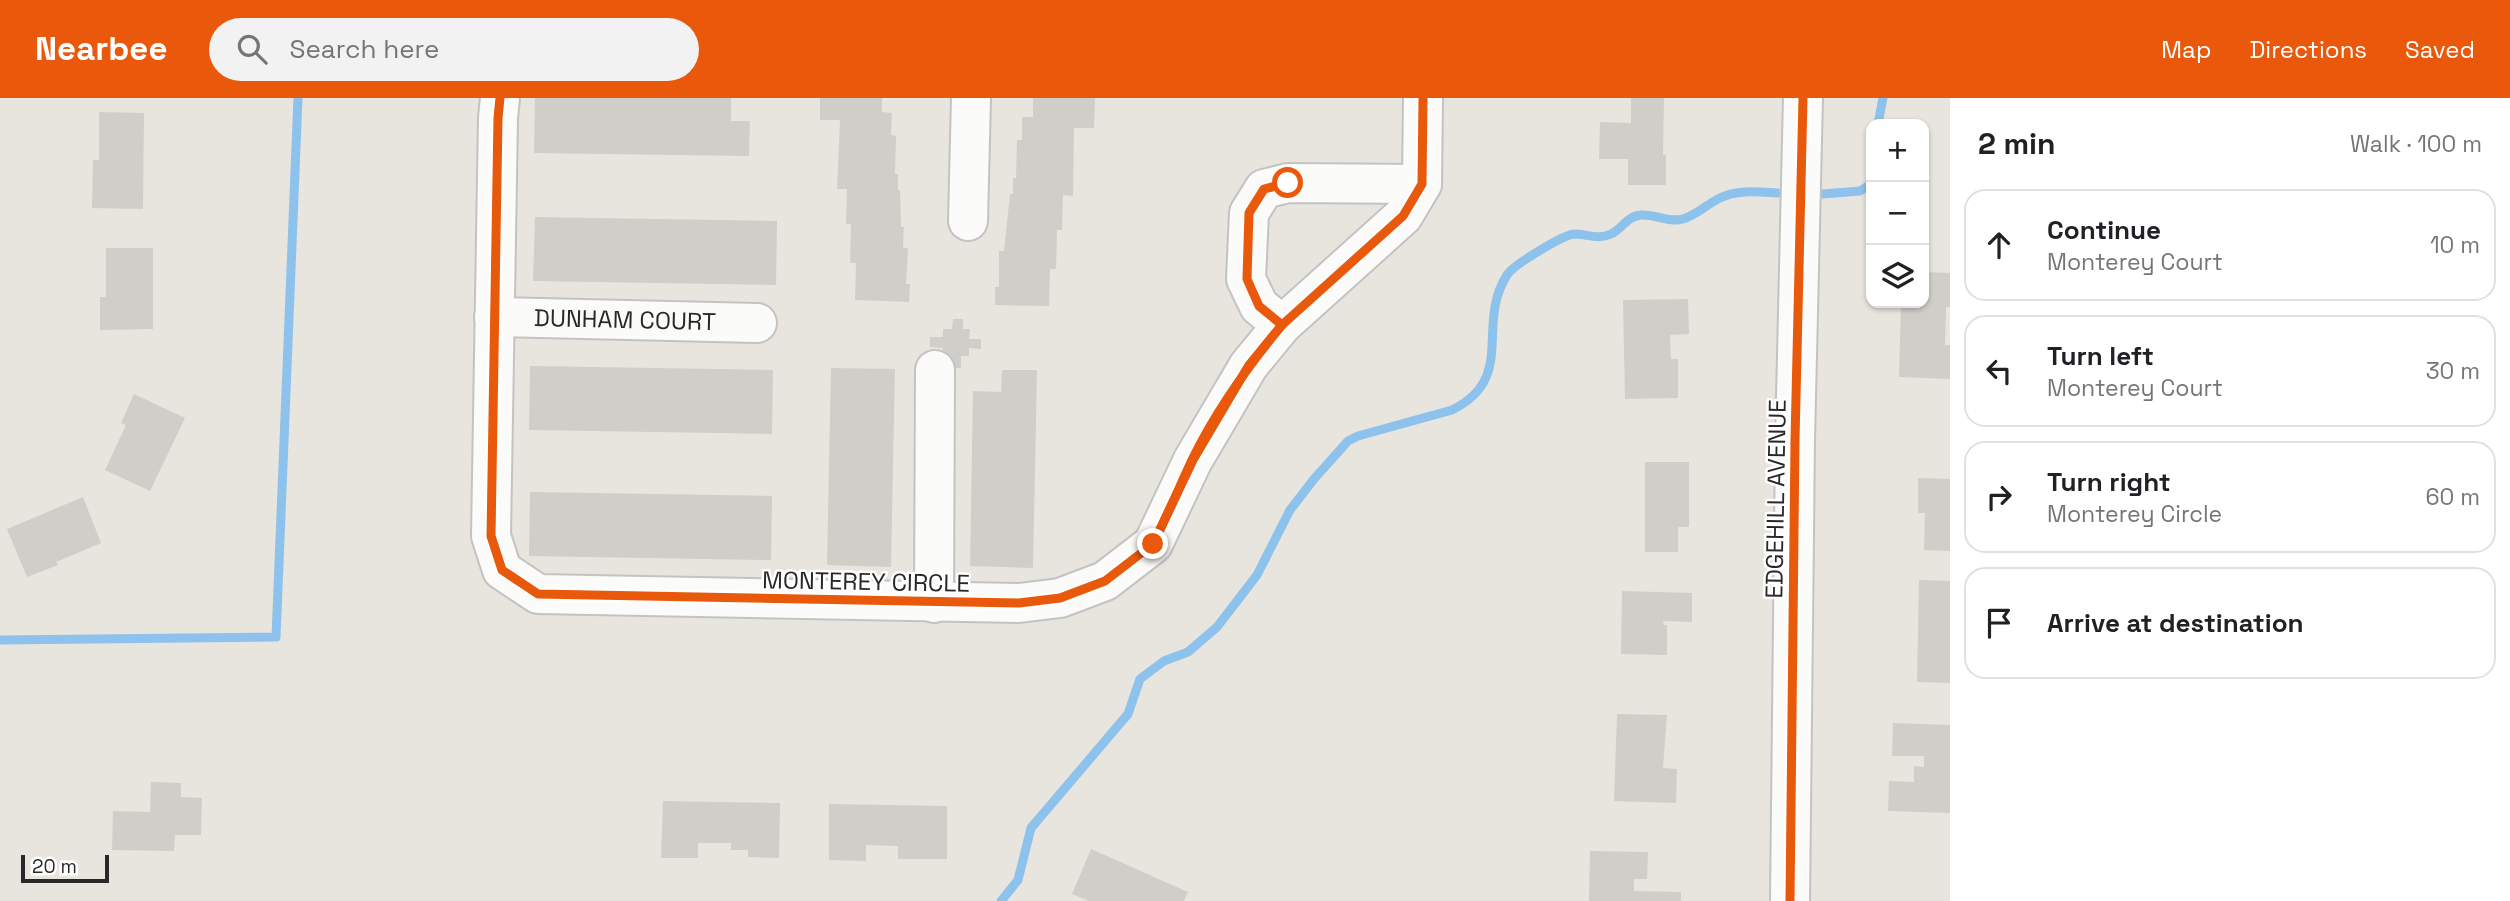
<!DOCTYPE html>
<html lang="en">
<head>
<meta charset="utf-8">
<style>
  body { margin:0; font-family:"Space Grotesk",sans-serif; background:#f2f2f2; color:#202124 }
  .controls { position:absolute; right:21px; top:21px; display:grid; overflow:hidden; border-radius:14px; box-shadow:0 2px 5px #0004 }
  .controls button { width:63px; height:63px; display:grid; place-items:center; padding:0; border:0; border-bottom:2px solid #e0e0e0; background:#fff; color:#202124; font:35px sans-serif }
  .scale { position:absolute; left:21px; bottom:18px; width:88px; box-sizing:border-box; padding-left:7px; border:4px solid #282828; border-top:0; font-size:19px; line-height:24px; white-space:nowrap; color:#282828; -webkit-text-stroke:5px #fff; paint-order:stroke }
  .stop { position:absolute; width:21px; height:21px; margin:-16px; border:5px solid #ea580c; border-radius:50%; background:#fff }
  .stop.end { background:#ea580c; border-color:#fff; box-shadow:0 2px 7px #0008 }
  .list { margin:0; padding:0; list-style:none }
  h2 { display:flex; justify-content:space-between; align-items:center; height:91px; margin:0; padding:0 28px; font-size:30px }
  h2 small { font-size:23px; font-weight:400; color:#757577 }
  .list li { display:grid; grid-template-columns:46px 1fr auto; gap:21px; align-items:center; box-sizing:border-box; height:112px; margin:0 14px 14px; padding:0 14px; border:2px solid #e0e0e0; border-radius:21px }
  .list b { display:block; font-size:26px; white-space:nowrap }
  .list p { margin:0; font-size:23px; white-space:nowrap; color:#757577 }
  .list em { font-size:23px; font-style:normal; color:#757577 }
  .icon { flex:none; width:38px; height:38px; fill:none; stroke:currentColor; stroke-width:2; stroke-linecap:round; stroke-linejoin:round }
  .map { position:relative; flex:none; width:1950px; height:803px; overflow:hidden }
  header { display:flex; align-items:center; gap:42px; box-sizing:border-box; height:98px; padding:0 35px; background:#ea580c; color:#fff }
  header strong { font-size:33px }
  nav { display:flex; gap:38px; margin-inline-start:auto; font-size:24px }
  .search { width:490px; height:63px; background:#f2f2f2; display:flex; align-items:center; gap:18px; box-sizing:border-box; padding:0 24px; border-radius:38px; color:#757577; font-size:26px }
  main { display:flex }
  aside { flex:1; background:#fff }
  .map>svg:first-child { display:block }
</style>
</head>
<body>
<header>
<strong>Nearbee</strong>
<div class="search"><svg class="icon" aria-label="search" viewBox="0 0 24 24"><circle cx="10" cy="10" r="6"/><path d="M15 15l6 6"/></svg>Search here</div>
<nav><a>Map</a><a>Directions</a><a>Saved</a></nav>
</header>
<main>
<div class="map">
<svg width="1950" height="803" viewBox="0 0 1950 803">
  <rect width="100%" height="100%" fill="#e7e5dd"/>
  <g fill="none" stroke-linecap="round" stroke-linejoin="round">
    <path stroke="#8dc2ec" stroke-width="9" d="M 1878,26 L 1883,0
      M 1823,96 L 1860,93 L 1871,86
      M 0,542 L 276,539 L 298,0
      M 1001,803 L 1018,782 L 1031,730 L 1128,616 L 1140,581 L 1164,563 L 1188,554 L 1217,529 L 1257,477 L 1290,412 L 1314,381 L 1348,343 L 1358,338 L 1452,312 C 1517,280 1475,227 1507,177 C 1513,167 1563,137 1574,136 C 1587,136 1598,142 1611,136 C 1622,131 1627,118 1641,117 C 1656,116 1669,125 1683,121 C 1697,117 1707,106 1720,100 C 1738,91 1759,94 1778,95"/>
  </g>
  <path fill="#d0cec8" d="M 535,0 L 731,0 L 731,23 L 750,23 L 749,58 L 534,55 Z
    M 820,0 L 882,0 L 882,14 L 892,15 L 891,37 L 896,38 L 895,76 L 898,76 L 898,92 L 900,92 L 901,129 L 904,129 L 903,150 L 908,150 L 906,186 L 910,186 L 909,204 L 855,202 L 856,165 L 850,165 L 851,126 L 846,126 L 847,91 L 837,91 L 840,22 L 820,22 Z
    M 1033,0 L 1095,0 L 1094,30 L 1074,30 L 1073,98 L 1063,97 L 1062,132 L 1057,132 L 1056,171 L 1050,171 L 1049,208 L 995,207 L 995,189 L 999,189 L 999,153 L 1004,153 L 1010,96 L 1013,96 L 1013,80 L 1016,80 L 1017,42 L 1022,42 L 1022,19 L 1033,19 Z
    M 1631,0 L 1664,0 L 1663,57 L 1666,57 L 1666,87 L 1628,87 L 1628,61 L 1599,61 L 1600,24 L 1631,25 Z
    M 99,14 L 144,15 L 143,111 L 92,110 L 93,62 L 99,62 Z
    M 535,119 L 777,123 L 776,187 L 533,183 Z
    M 106,150 L 153,150 L 153,231 L 100,232 L 100,199 L 106,199 Z
    M 1924,174 L 1950,175 L 1950,209 L 1946,209 L 1945,247 L 1950,247 L 1950,281 L 1899,279 L 1901,205 L 1924,205 Z
    M 1688,201 L 1689,236 L 1670,237 L 1671,261 L 1678,261 L 1678,300 L 1625,301 L 1623,202 Z
    M 953,221 L 963,221 L 963,231 L 970,231 L 969,241 L 981,241 L 981,251 L 969,250 L 969,258 L 961,258 L 961,270 L 951,270 L 951,258 L 942,258 L 943,250 L 930,249 L 930,239 L 943,239 L 943,231 L 952,231 Z
    M 530,268 L 773,272 L 772,336 L 529,332 Z
    M 831,270 L 895,271 L 891,469 L 827,467 Z
    M 1002,272 L 1037,272 L 1033,470 L 970,468 L 973,293 L 1001,294 Z
    M 134,296 L 185,320 L 150,393 L 105,372 L 126,327 L 121,325 Z
    M 1645,364 L 1689,364 L 1689,429 L 1678,429 L 1678,454 L 1645,454 Z
    M 1918,380 L 1950,381 L 1950,453 L 1924,452 L 1925,415 L 1918,415 Z
    M 530,394 L 772,398 L 771,462 L 529,458 Z
    M 83,399 L 101,445 L 56,464 L 58,467 L 27,479 L 7,431 Z
    M 1919,482 L 1950,483 L 1950,585 L 1917,584 Z
    M 1622,493 L 1692,495 L 1692,524 L 1663,523 L 1664,527 L 1667,527 L 1667,557 L 1621,556 Z
    M 1617,616 L 1667,617 L 1663,670 L 1677,671 L 1676,705 L 1614,703 Z
    M 1893,625 L 1950,627 L 1950,715 L 1888,713 L 1889,683 L 1914,684 L 1914,668 L 1924,669 L 1924,658 L 1892,658 Z
    M 151,684 L 181,685 L 181,699 L 202,700 L 201,737 L 175,737 L 174,753 L 112,752 L 113,713 L 150,714 Z
    M 663,703 L 780,705 L 779,760 L 748,759 L 748,752 L 731,752 L 731,745 L 698,745 L 698,760 L 661,760 Z
    M 829,706 L 947,708 L 947,761 L 898,761 L 898,748 L 866,747 L 866,763 L 829,762 Z
    M 1091,751 L 1188,794 L 1184,803 L 1089,803 L 1072,796 Z
    M 1590,753 L 1648,754 L 1647,781 L 1634,781 L 1634,793 L 1681,794 L 1681,803 L 1589,803 Z"/>
  <g fill="none" stroke-linecap="round" stroke-linejoin="round">
    <g stroke="#c4c3c3" stroke-width="42">
      <g id="minor">
        <path d="M 500,0 L 498,20 L 491,438 L 502,472 L 538,496 L 1019,505 L 1060,500 L 1105,483 L 1153,446 L 1193,362 L 1249,267 L 1282,227 L 1403,118 L 1422,86 L 1423,0"/>
        <path d="M 968,123 L 971,0"/>
        <path id="s1" d="M 494,219 L 757,225"/>
        <path d="M 1282,227 L 1259,208 L 1246,181 L 1249,115 L 1264,91 L 1288,85 L 1422,86"/>
        <path d="M 934,505 L 935,272"/>
        <path d="M 1790,803 L 1795,342 L 1803,0"/>
      </g>
    </g>
    <use href="#minor" stroke="#fbfbfa" stroke-width="38"/>
    <g stroke="#fff" stroke-width="13">
      <path id="cycleway" d="M 500,0 L 498,20 L 491,438 L 502,472 L 538,496 L 1019,505 L 1060,500 L 1105,483 L 1153,446 L 1193,362 L 1249,267 L 1282,227 L 1403,118 L 1422,86 L 1423,0
        M 1790,803 L 1795,342 L 1803,0"/>
    </g>
    <use href="#cycleway" stroke="#e8590c" stroke-width="9"/>
  </g>
  <g fill="none" stroke-linecap="round" stroke-linejoin="round">
    <path stroke="#ea580c" stroke-width="9" d="M 1153,446 C 1167,418 1179,390 1192,362 C 1216,313 1248,268 1282,227 L 1259,208 L 1247,181 L 1249,115 L 1264,91 L 1288,85"/>
  </g>
  <g text-anchor="middle" stroke-width="5" stroke-linejoin="round" paint-order="stroke">
    <g font-size="24" fill="#282828" stroke="#fff">
      <text dy="8" stroke="none"><textPath href="#s1" startOffset="131">DUNHAM COURT</textPath></text>
      <text transform="translate(1776 401) rotate(-89)" y="8">EDGEHILL AVENUE</text>
      <text transform="translate(866 484) rotate(1)" y="8">MONTEREY CIRCLE</text>
    </g>
  </g>
</svg>
<div class="controls">
<button>+</button>
<button>−</button>
<button><svg class="icon" aria-label="layers" viewBox="0 0 24 24"><path d="M12 4l9 5-9 5-9-5zM3 14l9 5 9-5"/></svg></button>
</div>
<div class="scale">20 m</div>
<div class="stop" style="left:1288px;top:85px"></div>
<div class="stop end" style="left:1153px;top:446px"></div>
</div>
<aside>
<h2>2 min<small>Walk · 100 m</small></h2>
<ul class="list">
<li><svg class="icon" aria-label="ahead" viewBox="0 0 24 24"><path d="M12 20V5M6 11l6-6 6 6"/></svg><div><b>Continue</b><p>Monterey Court</p></div><em>10 m</em></li>
<li><svg class="icon" aria-label="left" viewBox="0 0 24 24"><path d="M17 20v-9H6M10 6l-5 5 5 5"/></svg><div><b>Turn left</b><p>Monterey Court</p></div><em>30 m</em></li>
<li><svg class="icon" aria-label="right" viewBox="0 0 24 24"><path d="M7 20v-9h11M14 6l5 5-5 5"/></svg><div><b>Turn right</b><p>Monterey Circle</p></div><em>60 m</em></li>
<li><svg class="icon" aria-label="arrive" viewBox="0 0 24 24"><path d="M6 21V4h12l-3 4 3 4H6"/></svg><div><b>Arrive at destination</b></div></li>
</ul>
</aside>
</main>
</body>
</html>
